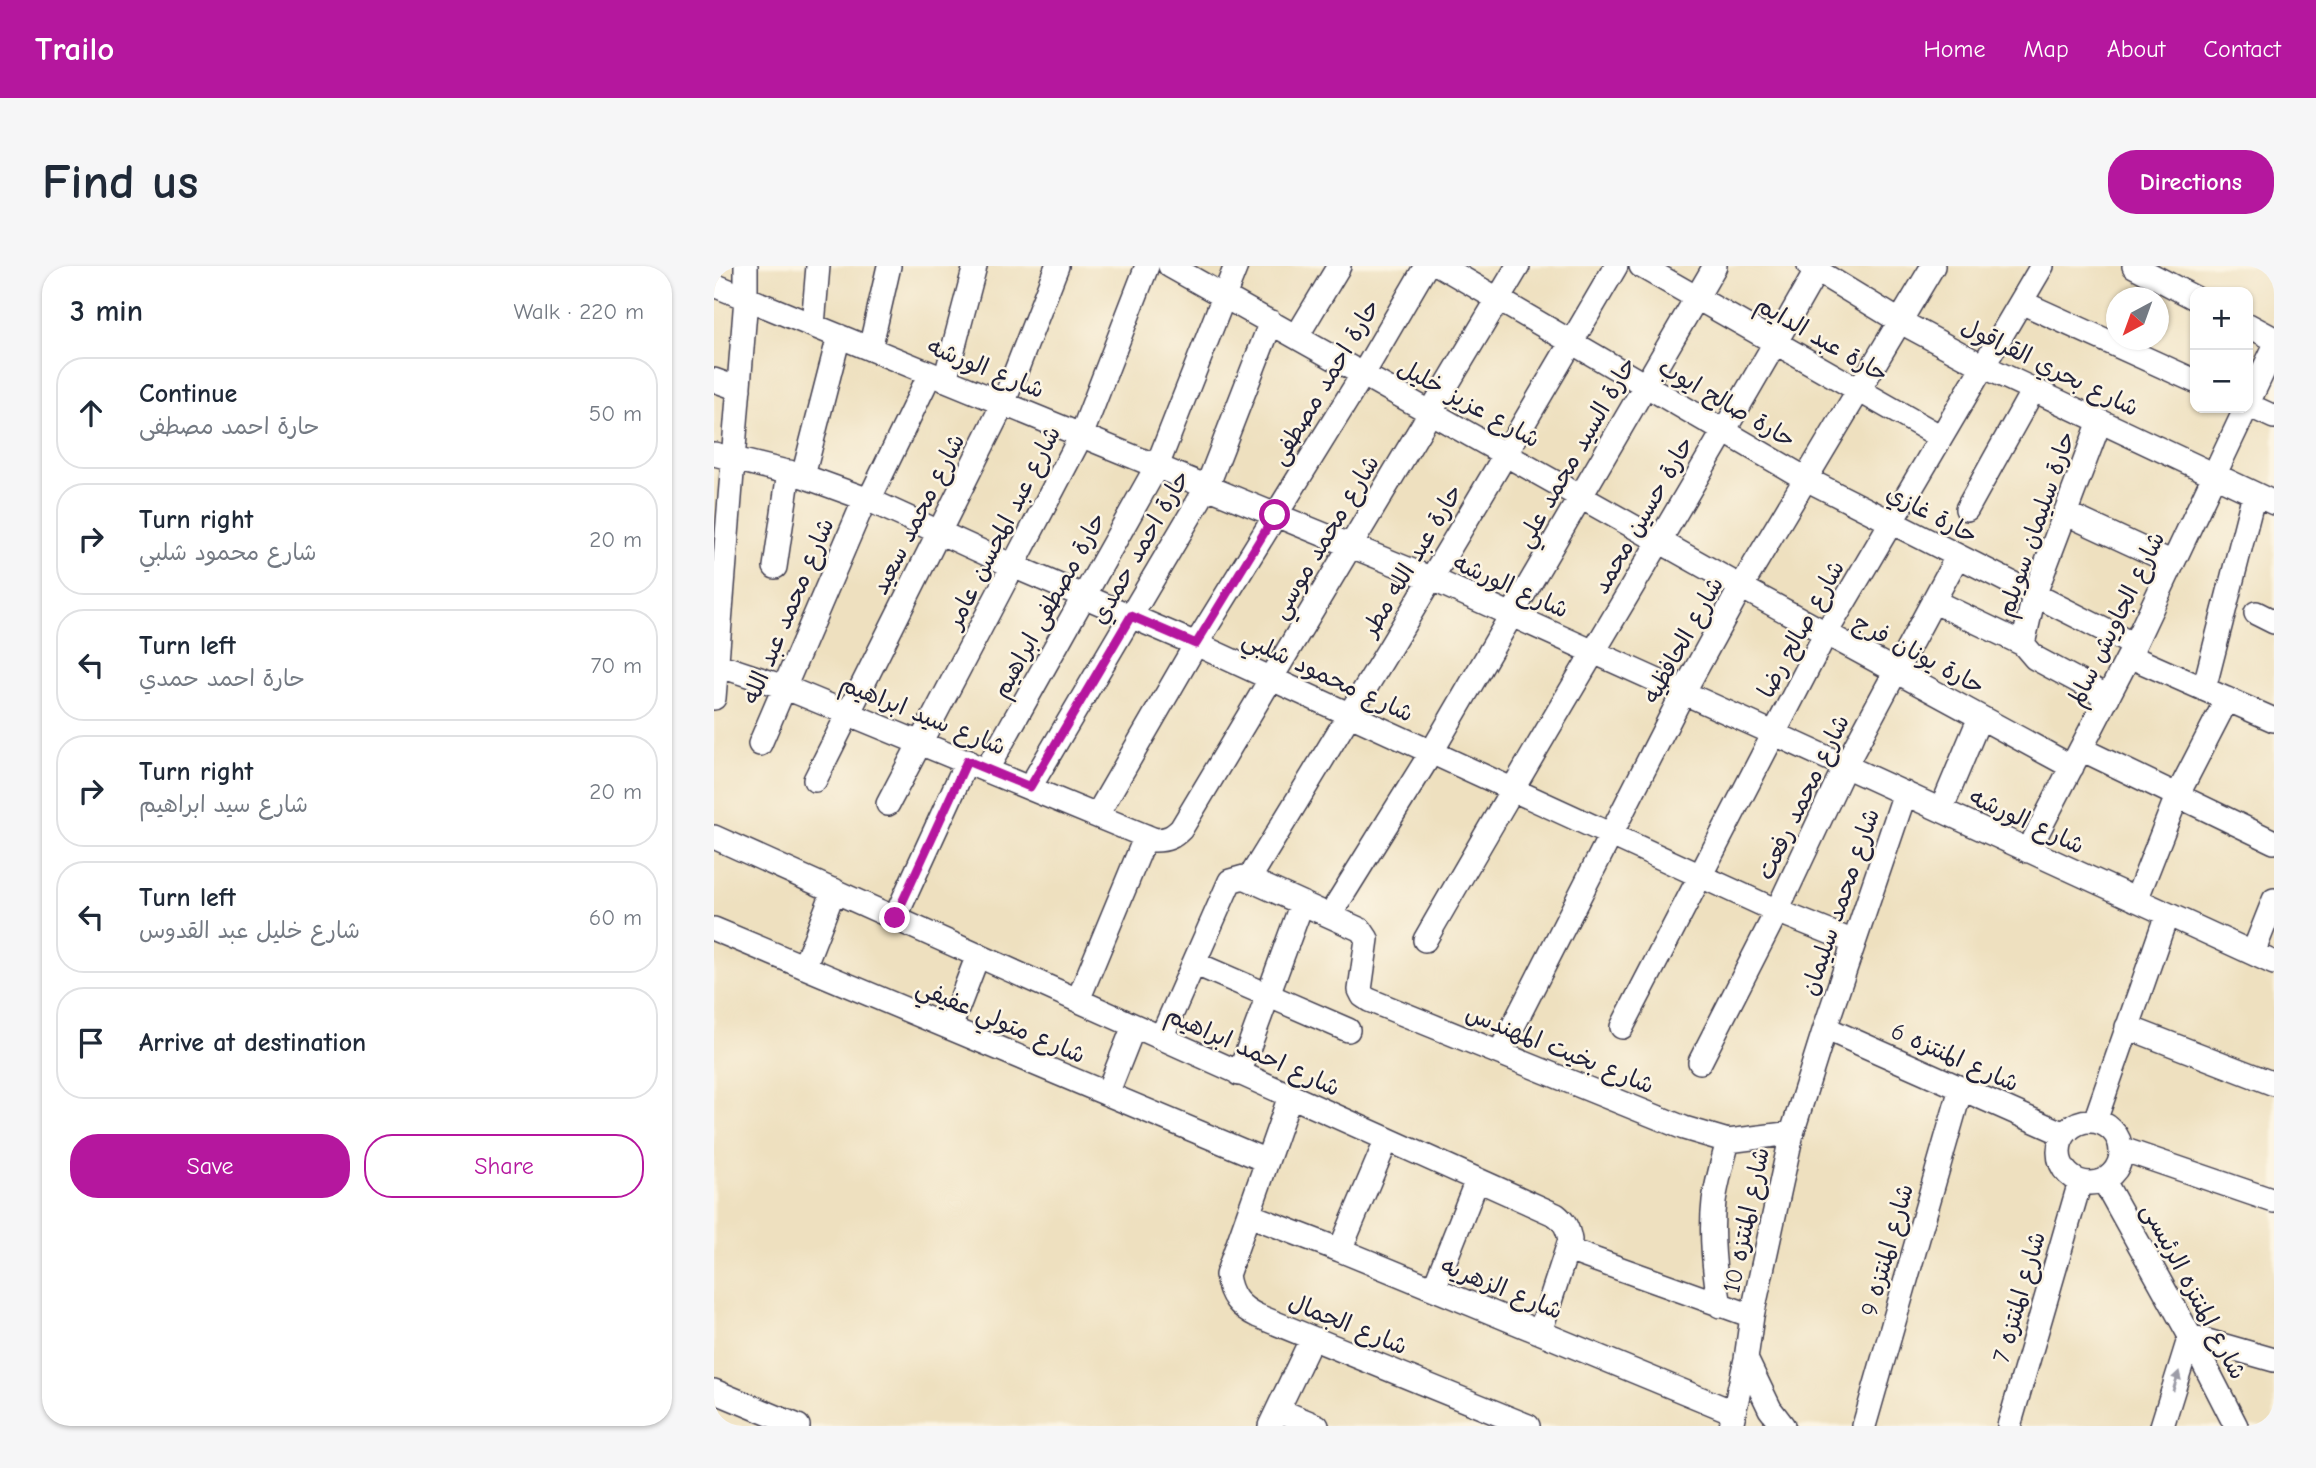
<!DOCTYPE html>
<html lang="en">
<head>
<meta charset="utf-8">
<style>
  body { margin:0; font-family:"Comic Neue","Playpen Sans Arabic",sans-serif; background:#f6f6f7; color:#1f2937 }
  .controls { position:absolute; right:21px; top:21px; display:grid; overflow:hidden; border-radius:14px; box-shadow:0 2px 5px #0004 }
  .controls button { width:63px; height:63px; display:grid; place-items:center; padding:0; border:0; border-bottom:2px solid #e0e1e3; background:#fff; color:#1f2937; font:35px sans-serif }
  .compass { position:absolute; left:1392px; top:21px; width:63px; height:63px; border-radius:50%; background:#fff; box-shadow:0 2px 5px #0004; rotate:221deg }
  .stop { position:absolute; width:21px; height:21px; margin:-16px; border:5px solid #b5179e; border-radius:50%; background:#fff }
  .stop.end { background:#b5179e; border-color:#fff; box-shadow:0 2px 7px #0008 }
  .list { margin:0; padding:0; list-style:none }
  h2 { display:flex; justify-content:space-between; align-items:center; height:91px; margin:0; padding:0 28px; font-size:30px }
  h2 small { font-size:23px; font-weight:400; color:#747a83 }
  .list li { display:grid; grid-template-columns:46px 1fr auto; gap:21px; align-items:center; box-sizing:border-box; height:112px; margin:0 14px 14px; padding:0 14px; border:2px solid #e0e1e3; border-radius:28px }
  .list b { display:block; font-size:26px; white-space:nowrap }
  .list p { margin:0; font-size:23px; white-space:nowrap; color:#747a83 }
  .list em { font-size:23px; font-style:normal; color:#747a83 }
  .actions { display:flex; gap:14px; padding:21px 28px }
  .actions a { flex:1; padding:16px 0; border:2px solid #b5179e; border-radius:28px; text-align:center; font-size:24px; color:#b5179e }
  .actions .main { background:#b5179e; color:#fff }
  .icon { flex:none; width:38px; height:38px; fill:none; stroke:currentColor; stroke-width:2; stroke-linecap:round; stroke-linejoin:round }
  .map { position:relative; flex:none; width:1560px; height:1160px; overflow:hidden; border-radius:28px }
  header { display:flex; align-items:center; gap:42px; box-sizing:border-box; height:98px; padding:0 35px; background:#b5179e; color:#fff }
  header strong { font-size:33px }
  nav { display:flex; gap:38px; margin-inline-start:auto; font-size:24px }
  .intro { display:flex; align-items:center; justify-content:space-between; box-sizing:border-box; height:168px; padding:0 42px }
  h1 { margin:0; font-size:49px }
  .button { padding:18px 32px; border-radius:28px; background:#b5179e; color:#fff; font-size:24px; font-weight:700 }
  main { display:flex; gap:42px; padding:0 42px }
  aside { flex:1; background:#fff; border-radius:28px; box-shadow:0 2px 5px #0004 }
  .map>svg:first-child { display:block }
</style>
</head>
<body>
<header>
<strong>Trailo</strong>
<nav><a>Home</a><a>Map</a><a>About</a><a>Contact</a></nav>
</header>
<div class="intro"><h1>Find us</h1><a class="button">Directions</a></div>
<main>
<aside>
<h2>3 min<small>Walk · 220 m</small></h2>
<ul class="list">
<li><svg class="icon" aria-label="ahead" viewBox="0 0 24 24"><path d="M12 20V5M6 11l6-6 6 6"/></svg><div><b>Continue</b><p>حارة احمد مصطفى</p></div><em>50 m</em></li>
<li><svg class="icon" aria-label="right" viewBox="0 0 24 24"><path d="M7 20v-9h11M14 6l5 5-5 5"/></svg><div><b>Turn right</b><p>شارع محمود شلبي</p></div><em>20 m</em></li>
<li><svg class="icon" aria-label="left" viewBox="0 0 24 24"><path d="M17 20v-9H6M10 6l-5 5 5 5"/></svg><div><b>Turn left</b><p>حارة احمد حمدي</p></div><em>70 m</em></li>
<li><svg class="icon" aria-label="right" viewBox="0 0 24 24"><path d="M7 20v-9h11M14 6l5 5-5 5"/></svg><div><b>Turn right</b><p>شارع سيد ابراهيم</p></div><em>20 m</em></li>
<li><svg class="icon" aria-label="left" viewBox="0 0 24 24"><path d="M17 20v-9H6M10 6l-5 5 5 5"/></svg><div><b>Turn left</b><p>شارع خليل عبد القدوس</p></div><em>60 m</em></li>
<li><svg class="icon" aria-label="arrive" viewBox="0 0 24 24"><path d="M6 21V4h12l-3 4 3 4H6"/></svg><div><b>Arrive at destination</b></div></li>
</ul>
<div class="actions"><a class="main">Save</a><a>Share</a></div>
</aside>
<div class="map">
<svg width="1560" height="1160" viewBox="0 0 1560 1160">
  <rect width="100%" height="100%" fill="#fcf5e5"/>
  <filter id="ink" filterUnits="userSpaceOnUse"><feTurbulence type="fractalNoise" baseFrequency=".0143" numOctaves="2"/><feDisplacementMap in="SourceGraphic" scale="14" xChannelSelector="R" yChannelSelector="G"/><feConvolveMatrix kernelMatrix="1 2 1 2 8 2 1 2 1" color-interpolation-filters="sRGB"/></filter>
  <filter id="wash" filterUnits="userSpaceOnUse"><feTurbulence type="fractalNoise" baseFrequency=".00686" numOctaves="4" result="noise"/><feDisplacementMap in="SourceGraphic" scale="28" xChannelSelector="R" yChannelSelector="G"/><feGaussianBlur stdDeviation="1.57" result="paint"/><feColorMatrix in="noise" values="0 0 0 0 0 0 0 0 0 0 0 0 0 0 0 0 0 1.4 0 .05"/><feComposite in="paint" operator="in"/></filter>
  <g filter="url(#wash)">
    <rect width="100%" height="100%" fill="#eee0bf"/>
  </g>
  <g filter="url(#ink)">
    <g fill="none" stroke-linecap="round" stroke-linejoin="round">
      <g stroke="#413e4f" stroke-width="26">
        <path id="minor" d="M 456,0 L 1027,321 L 1358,501
          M 727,0 L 1092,213 L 1420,379
          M 927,0 L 1227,171
          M 1095,0 L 1187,56 L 1269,100 L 1560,237
          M 1420,0 L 1481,32
          M 0,19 L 718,313 L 1059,467 L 1560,697
          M 1307,36 L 1481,115
          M 99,59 L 104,0
          M 1534,59 L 1560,73
          M 583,70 L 625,0
          M 156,83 L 175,0
          M 0,114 L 25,123
          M 231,114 L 261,0
          M 1534,137 L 1560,82
          M 1534,139 L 1560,151
          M 0,188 L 89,210 L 155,234 L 299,300 L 482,378 L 1063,645 L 1140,676
          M 89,210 L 125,70
          M 155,234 L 216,108
          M 1253,243 L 1319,124
          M 1351,247 L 1459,297
          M 61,301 L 75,206
          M 1219,335 L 1309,378 L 1321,392 L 1394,431
          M 1542,347 L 1560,356
          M 1309,378 L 1320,330 L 1386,155
          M 1415,390 L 1560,454
          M 4,399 L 70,421 L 441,574 C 453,574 459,571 467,563 L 804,0
          M 1490,423 L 1540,228
          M 0,432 L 32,32 L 32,0
          M 46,478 L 151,233
          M 1367,483 L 1560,576
          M 273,503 L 443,200 L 522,0
          M 101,514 L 289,138 L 343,0
          M 316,521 L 493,221 L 557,56
          M 174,538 L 367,170 L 433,0
          M 1227,544 L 1266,451
          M 383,549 L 482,378 L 649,108 L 712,0
          M 0,571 L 842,949 C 851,956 854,963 856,974 L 826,1066
          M 1314,585 L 1415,390 L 1532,142
          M 535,613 C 660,410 782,206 902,0
          M 1422,634 L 1463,530 L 1513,433
          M 616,649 L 717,487 L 1001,0
          M 181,652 L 253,495
          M 0,663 L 553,895
          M 711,674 C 840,448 977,227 1105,0
          M 1539,687 L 1560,634
          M 480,697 L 634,764
          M 90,701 L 120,624
          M 364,734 L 432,570
          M 908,761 L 1112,367 L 1328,0
          M 1413,761 L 1560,818
          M 236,762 L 264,689
          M 1111,762 L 1350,868
          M 447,772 L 516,615 L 530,611 L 647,664 L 653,673 L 646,724 L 649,730 L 655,734 L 970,862 L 1014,875 L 1078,867
          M 786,786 L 969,427 L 1027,321 L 1219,0
          M 986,796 L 1063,645 L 1131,500 L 1243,291
          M 525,808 L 588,637
          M 393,828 L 420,760
          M 576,830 L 513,1009 C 516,1030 525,1041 544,1050 L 814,1160
          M1345 886a31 31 0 1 1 62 0a31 31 0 1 1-62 0Z
          M 1381,855 L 1453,648
          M 1408,883 L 1560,935
          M 1390,915 L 1476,1070 L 1522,1160
          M 535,949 L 626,984 L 1019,1146
          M 626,984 L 673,873
          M 854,984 L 1038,1050
          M 720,1022 L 763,914
          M 1006,1040 C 1000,1005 996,970 1000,935 C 1003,915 1009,894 1014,875
          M 1032,1093 L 1056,1143 L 1069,1160
          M 0,1125 L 84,1160
          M 564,1144 L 603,1160
          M 556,1160 L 598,1072
          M 1017,1160 L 1032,1093 L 1038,1050 L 1078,867 L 1111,762 L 1191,527
          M 1150,1160 L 1247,822
          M 1295,1160 L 1366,916
          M 1448,1160 L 1476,1070 L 1560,1094"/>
      </g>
      <use href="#minor" stroke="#fff" stroke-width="23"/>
    </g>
    <defs><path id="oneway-solid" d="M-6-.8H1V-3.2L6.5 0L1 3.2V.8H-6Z" transform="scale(1.75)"/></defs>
    <use fill="#9c9ca7" href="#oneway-solid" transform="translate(1462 1115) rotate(-73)"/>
  </g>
  <g fill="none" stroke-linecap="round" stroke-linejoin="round" filter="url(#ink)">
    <path stroke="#b5179e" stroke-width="9" d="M 181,652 L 253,495 L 316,521 L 417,350 L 482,378 L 561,249"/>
  </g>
  <g text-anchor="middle" stroke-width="5" stroke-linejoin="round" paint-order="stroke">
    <g font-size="24" fill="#22223b" stroke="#fcf5e5">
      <text transform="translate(1108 73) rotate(30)" y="8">حارة عبد الدايم</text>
      <text transform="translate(1336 101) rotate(26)" y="8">شارع بحري القراقول</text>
      <text transform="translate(272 102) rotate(22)" y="8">شارع الورشه</text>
      <text transform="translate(611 116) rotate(-59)" y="8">حارة احمد مصطفى</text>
      <text transform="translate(755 137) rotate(29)" y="8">شارع عزيز خليل</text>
      <text transform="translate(1013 137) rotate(30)" y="8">حارة صالح ايوب</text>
      <text transform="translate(862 186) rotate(-60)" y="8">حارة السيد محمد علي</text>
      <text transform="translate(204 248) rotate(-63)" y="8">شارع محمد سعيد</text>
      <text transform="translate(1218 248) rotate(28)" y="8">حارة غازي</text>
      <text transform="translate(929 249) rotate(-60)" y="8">حارة حسين محمد</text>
      <text transform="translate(1322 258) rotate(-71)" y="8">حارة سليمان سويلم</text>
      <text transform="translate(289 261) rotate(-63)" y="8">شارع عبد المحسن عامر</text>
      <text transform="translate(611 271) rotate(-59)" y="8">شارع محمد موسي</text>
      <text transform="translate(426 281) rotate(-60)" y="8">حارة احمد حمدي</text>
      <text transform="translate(698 294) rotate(-59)" y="8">حارة عبد الله مطر</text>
      <text transform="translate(797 320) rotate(24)" y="8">شارع الورشه</text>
      <text transform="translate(335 339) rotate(-61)" y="8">حارة مصطفى ابراهيم</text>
      <text transform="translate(74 345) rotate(-67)" y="8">شارع محمد عبد الله</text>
      <text transform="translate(1402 353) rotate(-64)" y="8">شارع الجاويش سالم</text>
      <text transform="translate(1087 363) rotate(-61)" y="8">شارع صالح رضا</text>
      <text transform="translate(969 374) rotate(-61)" y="8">شارع الحافظيه</text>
      <text transform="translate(1205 388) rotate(28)" y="8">حارة يونان فرج</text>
      <text transform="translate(614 410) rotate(25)" y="8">شارع محمود شلبي</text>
      <text transform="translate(209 449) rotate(22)" y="8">شارع سيد ابراهيم</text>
      <text transform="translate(1089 531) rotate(-64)" y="8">شارع محمد رفعت</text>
      <text transform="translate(1313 555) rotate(25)" y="8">شارع الورشه</text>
      <text transform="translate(1126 636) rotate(-71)" y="8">شارع محمد سليمان</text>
      <text transform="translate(287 755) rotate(23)" y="8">شارع متولي عفيفي</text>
      <text transform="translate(846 783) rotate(22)" y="8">شارع بخيت المهندس</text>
      <text transform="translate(539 785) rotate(24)" y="8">شارع احمد ابراهيم</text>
      <text transform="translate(1241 791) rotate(24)" y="8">شارع المنتزه 6</text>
      <text transform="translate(1032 954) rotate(-78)" y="8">شارع المنتزه 10</text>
      <text transform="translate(1173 984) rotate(-74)" y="8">شارع المنتزه 9</text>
      <text transform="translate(788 1022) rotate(22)" y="8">شارع الزهريه</text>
      <text transform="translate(1480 1025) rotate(62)" y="8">شارع المنتزه الرئيسى</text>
      <text transform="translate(1305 1031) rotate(-74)" y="8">شارع المنتزه 7</text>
      <text transform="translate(634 1058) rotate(22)" y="8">شارع الجمال</text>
    </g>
  </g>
</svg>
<div class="controls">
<button>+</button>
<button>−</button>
</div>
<svg class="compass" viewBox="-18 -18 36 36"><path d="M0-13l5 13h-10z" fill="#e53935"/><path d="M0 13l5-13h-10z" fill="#747a83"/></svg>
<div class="stop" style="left:561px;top:249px"></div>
<div class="stop end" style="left:181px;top:652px"></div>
</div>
</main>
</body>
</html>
